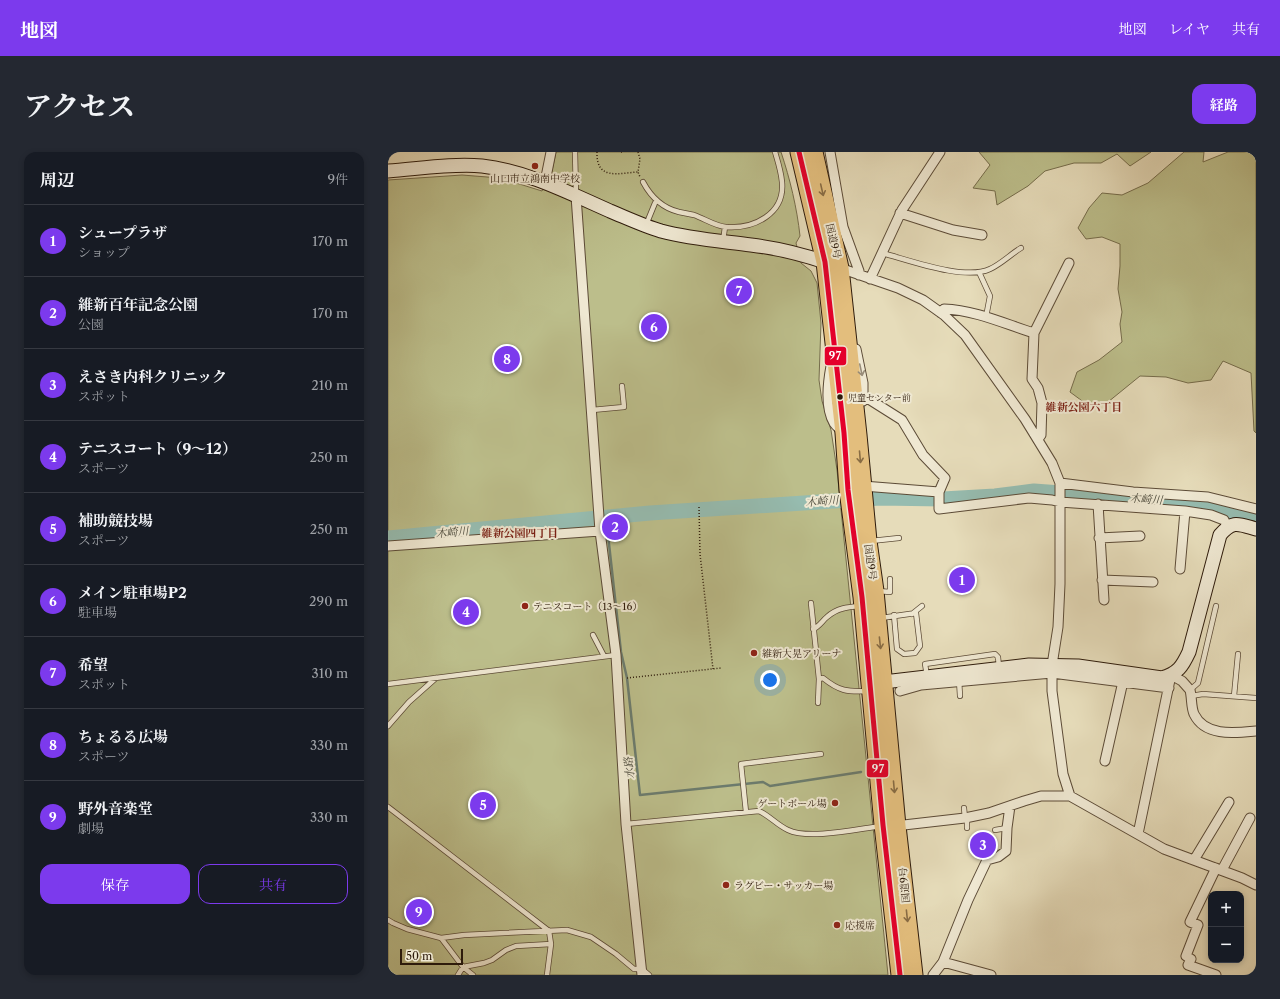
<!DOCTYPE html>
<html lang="ja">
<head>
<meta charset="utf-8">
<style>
  body { margin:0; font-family:"Libre Caslon Text","Noto Serif JP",serif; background:#242831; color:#f1f3f6 }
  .controls { position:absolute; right:12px; bottom:12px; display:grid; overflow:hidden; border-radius:8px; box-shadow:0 2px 6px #0003 }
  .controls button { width:36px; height:36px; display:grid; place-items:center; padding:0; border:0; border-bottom:1px solid #363941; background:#171b24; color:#f1f3f6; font:20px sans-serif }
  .scale { position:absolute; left:12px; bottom:10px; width:63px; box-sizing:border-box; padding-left:4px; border:2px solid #2e1b0b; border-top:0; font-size:11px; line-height:14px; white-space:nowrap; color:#2e1b0b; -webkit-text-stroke:3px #efe8d2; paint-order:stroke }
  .you { position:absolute; left:382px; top:528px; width:14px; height:14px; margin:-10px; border:3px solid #fff; border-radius:50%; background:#1a73e8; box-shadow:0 0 0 6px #1a73e833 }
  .badge { display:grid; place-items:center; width:26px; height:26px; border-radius:50%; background:#7c3aed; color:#fff; font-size:13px; font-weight:700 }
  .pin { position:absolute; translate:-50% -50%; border:2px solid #fff; box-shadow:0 1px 4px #0006 }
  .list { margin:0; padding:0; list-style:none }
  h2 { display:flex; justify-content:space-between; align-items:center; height:52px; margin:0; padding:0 16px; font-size:17px }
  h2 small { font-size:13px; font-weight:400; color:#9ea1a6 }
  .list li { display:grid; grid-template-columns:26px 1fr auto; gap:12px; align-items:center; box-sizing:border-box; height:72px; padding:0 16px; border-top:1px solid #363941 }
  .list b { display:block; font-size:15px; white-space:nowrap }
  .list p { margin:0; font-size:13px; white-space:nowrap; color:#9ea1a6 }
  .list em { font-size:13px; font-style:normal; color:#9ea1a6 }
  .actions { display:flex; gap:8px; padding:12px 16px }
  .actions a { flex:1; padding:9px 0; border:1px solid #7c3aed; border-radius:12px; text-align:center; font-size:14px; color:#7c3aed }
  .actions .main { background:#7c3aed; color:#fff }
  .map { position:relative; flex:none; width:868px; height:823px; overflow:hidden; border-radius:12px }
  header { display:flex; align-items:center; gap:24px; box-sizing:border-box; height:56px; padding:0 20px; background:#7c3aed; color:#fff }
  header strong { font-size:19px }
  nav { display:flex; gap:22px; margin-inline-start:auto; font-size:14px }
  .intro { display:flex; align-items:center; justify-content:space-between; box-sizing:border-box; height:96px; padding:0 24px }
  h1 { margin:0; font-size:28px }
  .button { padding:10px 18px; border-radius:12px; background:#7c3aed; color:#fff; font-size:14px; font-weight:700 }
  main { display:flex; gap:24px; padding:0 24px }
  aside { flex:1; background:#171b24; border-radius:12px; box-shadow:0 2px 6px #0003 }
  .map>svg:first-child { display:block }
</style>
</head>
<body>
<header>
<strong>地図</strong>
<nav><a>地図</a><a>レイヤ</a><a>共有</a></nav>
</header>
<div class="intro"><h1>アクセス</h1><a class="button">経路</a></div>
<main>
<aside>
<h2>周辺<small>9件</small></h2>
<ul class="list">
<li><span class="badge">1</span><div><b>シュープラザ</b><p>ショップ</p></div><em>170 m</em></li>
<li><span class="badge">2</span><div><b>維新百年記念公園</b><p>公園</p></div><em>170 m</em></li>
<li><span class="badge">3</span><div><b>えさき内科クリニック</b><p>スポット</p></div><em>210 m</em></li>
<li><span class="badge">4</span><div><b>テニスコート（9～12）</b><p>スポーツ</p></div><em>250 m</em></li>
<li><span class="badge">5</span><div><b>補助競技場</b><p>スポーツ</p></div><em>250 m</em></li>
<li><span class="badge">6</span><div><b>メイン駐車場P2</b><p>駐車場</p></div><em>290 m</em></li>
<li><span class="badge">7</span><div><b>希望</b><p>スポット</p></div><em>310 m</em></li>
<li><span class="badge">8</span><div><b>ちょるる広場</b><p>スポーツ</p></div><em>330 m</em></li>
<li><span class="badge">9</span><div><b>野外音楽堂</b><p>劇場</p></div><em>330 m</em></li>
</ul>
<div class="actions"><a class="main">保存</a><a>共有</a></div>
</aside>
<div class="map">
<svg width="868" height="823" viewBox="0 0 868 823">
  <rect width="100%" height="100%" fill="#e6dcba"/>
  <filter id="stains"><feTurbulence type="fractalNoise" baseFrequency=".005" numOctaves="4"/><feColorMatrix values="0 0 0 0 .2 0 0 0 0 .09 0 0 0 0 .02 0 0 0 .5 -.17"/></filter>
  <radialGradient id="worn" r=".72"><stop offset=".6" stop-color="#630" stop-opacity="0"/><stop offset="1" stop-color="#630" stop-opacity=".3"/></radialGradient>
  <path fill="#bcbe8b" stroke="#756c4b" d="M 168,0 L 393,0 C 402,27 409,56 412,84 L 408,91 L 413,111 L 423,119 L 429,131 L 433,171 L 431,228 L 434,249 L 443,278 L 449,318 L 500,823 L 0,823 L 0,28 L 74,23 L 112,26 L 154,39 L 164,19 Z
    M 591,0 L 763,0 L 742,14 L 729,2 L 713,11 L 686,11 L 657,19 L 640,34 L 609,53 L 607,39 L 585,36 L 602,13 Z
    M 796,0 L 816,0 L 815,10 L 840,0 L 868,0 L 868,281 L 866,279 L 863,221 L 835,209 L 823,228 L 800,231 L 778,225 L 752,224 L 720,250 L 701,254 L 682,240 L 689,220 L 711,208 L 734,190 L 732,172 L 734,160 L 730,137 L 732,114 L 732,92 L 714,85 L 698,87 L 690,76 L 701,56 L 714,41 L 734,43 L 760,31 Z"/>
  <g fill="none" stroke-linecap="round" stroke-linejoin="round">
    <path stroke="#6c7c6e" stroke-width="2.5" d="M 218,365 L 233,500 L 239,526 L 252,643 L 375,630 L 382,634 L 473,620"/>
    <path stroke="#96bcb0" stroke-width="15" d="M 0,386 L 262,361 L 492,346 L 555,347 L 607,344 L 646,339 L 794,350 L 868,365"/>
    <g stroke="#5c4b37" stroke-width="6">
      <path id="lane" d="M 187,0 L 188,42
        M 255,30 C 263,45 274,56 291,60 C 296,61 301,62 306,63 C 317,67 327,74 338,75 C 366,77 397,62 394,30 C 393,19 390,10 387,0
        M 258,73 L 267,51 L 269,49
        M 335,89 L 337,75
        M 494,101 C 521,108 577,129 602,117 C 613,112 623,102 633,96
        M 591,120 L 602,144 L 598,165
        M 204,258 L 236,255 L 234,234
        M 483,389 L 511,386
        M 490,439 L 502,440 L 502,427
        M 423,451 L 431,527 L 430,551
        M 524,462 L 534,454
        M 493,466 L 528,461 L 532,494 L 527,501 L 516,502 L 509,497 L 506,463
        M 425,477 C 431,475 434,469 439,465 C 449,456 460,455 472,454
        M 205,483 L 216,504
        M 539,524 L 537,512 L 607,502 L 610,505 L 611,515
        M 431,527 L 435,526 C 451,539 459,540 479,539
        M 571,528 L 572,544
        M 0,532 L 228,503
        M 802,538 L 810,531 L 828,454
        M 803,544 L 815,542 L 868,546
        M 846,544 L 850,502
        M 0,574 L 21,550 L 48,526
        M 0,655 L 161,779 L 163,792 L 128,794 L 118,798 L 104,808 L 96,811 L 75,815 L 70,823
        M 576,656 L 577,666
        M 358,660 L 353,612 L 433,602
        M 579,665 L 579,676
        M 238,672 L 371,659 C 382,664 389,673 400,678 C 421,688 469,677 493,674
        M 607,678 L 619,676
        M 0,768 L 5,771 L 19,777 L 53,786 L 75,815 L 85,823
        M 53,786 L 76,783 L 179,778 L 203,785 L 228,802 L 246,817 L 254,817 L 261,823
        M 159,823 L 163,792"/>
    </g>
    <g stroke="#5c4b37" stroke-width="11">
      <path id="street" d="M 442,0 L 455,75 L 471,119 L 471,123
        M 157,30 L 163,0
        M 188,44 L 212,379 L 228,503 L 238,672 L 254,823
        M 512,61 L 565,78 L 594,83
        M 449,115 L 510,136 L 535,148 L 556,163 L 577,183 L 637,267 L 664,311 L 672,331 L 672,432 L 670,475 L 664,513 L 664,539 L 675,622 L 682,644
        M 482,127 L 514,58 L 552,0
        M 553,161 L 556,157 C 587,158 617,172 646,181 L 644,227 L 650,236 L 654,251 L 653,283 L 650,287
        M 646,181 L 681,111
        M 468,197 L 475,231 L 475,249
        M 443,214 C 440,230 437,256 446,271 C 448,274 452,277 455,280
        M 476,244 L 514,268 L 535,303 L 557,326 L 551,340 L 551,357 L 641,346 L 664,348 L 672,350 L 797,359 L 823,363 L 836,368 L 839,374
        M 672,331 L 745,340 L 820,345 L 868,357
        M 475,334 L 551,340
        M 710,352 L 716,448
        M 711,386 L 752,384
        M 0,394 L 212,379
        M 792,417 L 797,359
        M 714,428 L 765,430
        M 512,539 L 533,533 L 664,521 L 781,536
        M 717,609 L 736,525
        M 507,674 L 577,666 L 601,661 L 636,649 L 653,644 L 682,644 L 776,697 L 854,726 L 868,733
        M 750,682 L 783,523 L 794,529 L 802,538 C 804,546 803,555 806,562 C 817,585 847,581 868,579
        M 806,708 L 841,650
        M 828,716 L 802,770 L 810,773 L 798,804 L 803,807 L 800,813 L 828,823
        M 834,718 L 862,666
        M 555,810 L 580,748 L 599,708 L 610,705 L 618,699 L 619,676 L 622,654
        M 545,823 L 555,810 L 603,823"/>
    </g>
    <g stroke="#2e1b0b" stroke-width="15">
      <path id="secondary" d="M 0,19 C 29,17 65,11 94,14 C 139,19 181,41 222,59 C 239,66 256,74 273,79 C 303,87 333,89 363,93 C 389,96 413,102 437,110
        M 487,531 L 641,513 L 690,514 L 774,526 C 790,521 794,515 801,500 L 832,383 C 845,368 850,372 868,377"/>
    </g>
    <g stroke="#2e1b0b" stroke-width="19">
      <path id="highway" d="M 411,0 L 437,110 L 456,281 L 460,338 L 474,445 L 495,673 L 512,823
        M 426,0 L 452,116 L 470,283 L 480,389 L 487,439 L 509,674 L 526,823"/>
    </g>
    <path stroke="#2e1b0b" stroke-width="1.5" stroke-dasharray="1 2" stroke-linecap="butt" d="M 209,0 C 208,29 231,21 250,20
      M 233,0 L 234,0
      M 250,0 L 252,7 L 250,20 L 252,25
      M 311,355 L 312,402 L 325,517
      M 239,526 L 333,516"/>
    <use href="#lane" stroke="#efe8d2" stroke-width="4.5"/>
    <use href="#street" stroke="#efe8d2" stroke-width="9"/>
    <use href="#secondary" stroke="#efe8d2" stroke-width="13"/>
    <use href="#highway" stroke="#e3be7d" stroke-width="17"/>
    <g stroke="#efe8d2" stroke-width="8">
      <path id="bus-1" d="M 411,0 L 437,110 L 456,281 L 460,338 L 474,445 L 495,673 L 512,823"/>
    </g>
    <use href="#bus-1" stroke="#e4002b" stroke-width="5"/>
  </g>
  <defs><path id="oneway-shaft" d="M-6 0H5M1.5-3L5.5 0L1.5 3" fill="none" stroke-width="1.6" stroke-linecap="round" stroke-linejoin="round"/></defs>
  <g stroke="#886c44">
    <use href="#oneway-shaft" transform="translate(434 38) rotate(77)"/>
    <use href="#oneway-shaft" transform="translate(472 305) rotate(85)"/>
    <use href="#oneway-shaft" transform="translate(492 491) rotate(84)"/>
    <use href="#oneway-shaft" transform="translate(506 635) rotate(85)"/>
    <use href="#oneway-shaft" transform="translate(519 764) rotate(84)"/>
  </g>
  <use stroke="#988c78" href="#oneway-shaft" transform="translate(473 218) rotate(78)"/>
  <g fill="#8f2418" stroke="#efe8d2" stroke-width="1.5">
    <circle cx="147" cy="14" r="4"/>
    <circle cx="137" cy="454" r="4"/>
    <circle cx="366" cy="501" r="4"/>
    <circle cx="447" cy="651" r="4"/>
    <circle cx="338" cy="733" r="4"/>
    <circle cx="449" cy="773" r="4"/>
  </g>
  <circle fill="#2e1b0b" stroke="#efe8d2" stroke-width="1.5" cx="452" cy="245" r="3.5"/>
  <g text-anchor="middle" stroke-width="4" stroke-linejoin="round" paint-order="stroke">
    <g font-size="9" fill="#2e1b0b" stroke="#efe8d2" text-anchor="start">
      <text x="460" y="249">児童センター前</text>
    </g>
    <g font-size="10" fill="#2e1b0b" stroke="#efe8d2" text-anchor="start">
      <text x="147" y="30" text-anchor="middle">山口市立鴻南中学校</text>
      <text x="145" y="458">テニスコート（13～16）</text>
      <text x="374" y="505">維新大晃アリーナ</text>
      <text x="439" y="655" text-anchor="end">ゲートボール場</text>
      <text x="346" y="737">ラグビー・サッカー場</text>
      <text x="457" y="777">応援席</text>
    </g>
    <g font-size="10" fill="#2e1b0b" stroke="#efe8d2">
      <text transform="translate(446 89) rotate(77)" y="4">国道9号</text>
      <text transform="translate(483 410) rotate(82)" y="4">国道9号</text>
      <text transform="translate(516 733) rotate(-96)" y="4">国道9号</text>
    </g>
    <g font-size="11" font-weight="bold" fill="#7a1f14" stroke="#efe8d2">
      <text x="696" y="259">維新公園六丁目</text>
      <text x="132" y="385">維新公園四丁目</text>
    </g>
    <g font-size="11" font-style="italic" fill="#4d4b3d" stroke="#efe8d2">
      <text transform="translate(758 347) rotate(4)" y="4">木崎川</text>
      <text transform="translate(434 349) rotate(-4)" y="4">木崎川</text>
      <text transform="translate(64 380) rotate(-5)" y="4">木崎川</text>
      <text transform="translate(241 616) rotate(-97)" y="4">水路</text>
    </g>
  </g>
  <g stroke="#efe8d2" stroke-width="1.5">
    <rect x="436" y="194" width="23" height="20" rx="4" fill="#e4002b"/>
    <rect x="478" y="607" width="23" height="19" rx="4" fill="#e4002b"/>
  </g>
  <g font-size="11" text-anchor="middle" font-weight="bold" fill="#fff">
    <text x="447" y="208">97</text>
    <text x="490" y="621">97</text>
  </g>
  <rect width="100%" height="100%" filter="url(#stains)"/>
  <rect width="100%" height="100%" fill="url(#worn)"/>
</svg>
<div class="controls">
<button>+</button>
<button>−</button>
</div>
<div class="scale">50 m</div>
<div class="you"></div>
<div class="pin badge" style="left:574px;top:428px">1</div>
<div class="pin badge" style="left:227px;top:375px">2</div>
<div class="pin badge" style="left:595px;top:693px">3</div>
<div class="pin badge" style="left:78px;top:460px">4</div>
<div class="pin badge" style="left:95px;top:653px">5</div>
<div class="pin badge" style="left:266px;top:175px">6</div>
<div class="pin badge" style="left:351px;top:139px">7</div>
<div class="pin badge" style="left:119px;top:207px">8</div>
<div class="pin badge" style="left:31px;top:760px">9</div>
</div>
</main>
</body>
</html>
